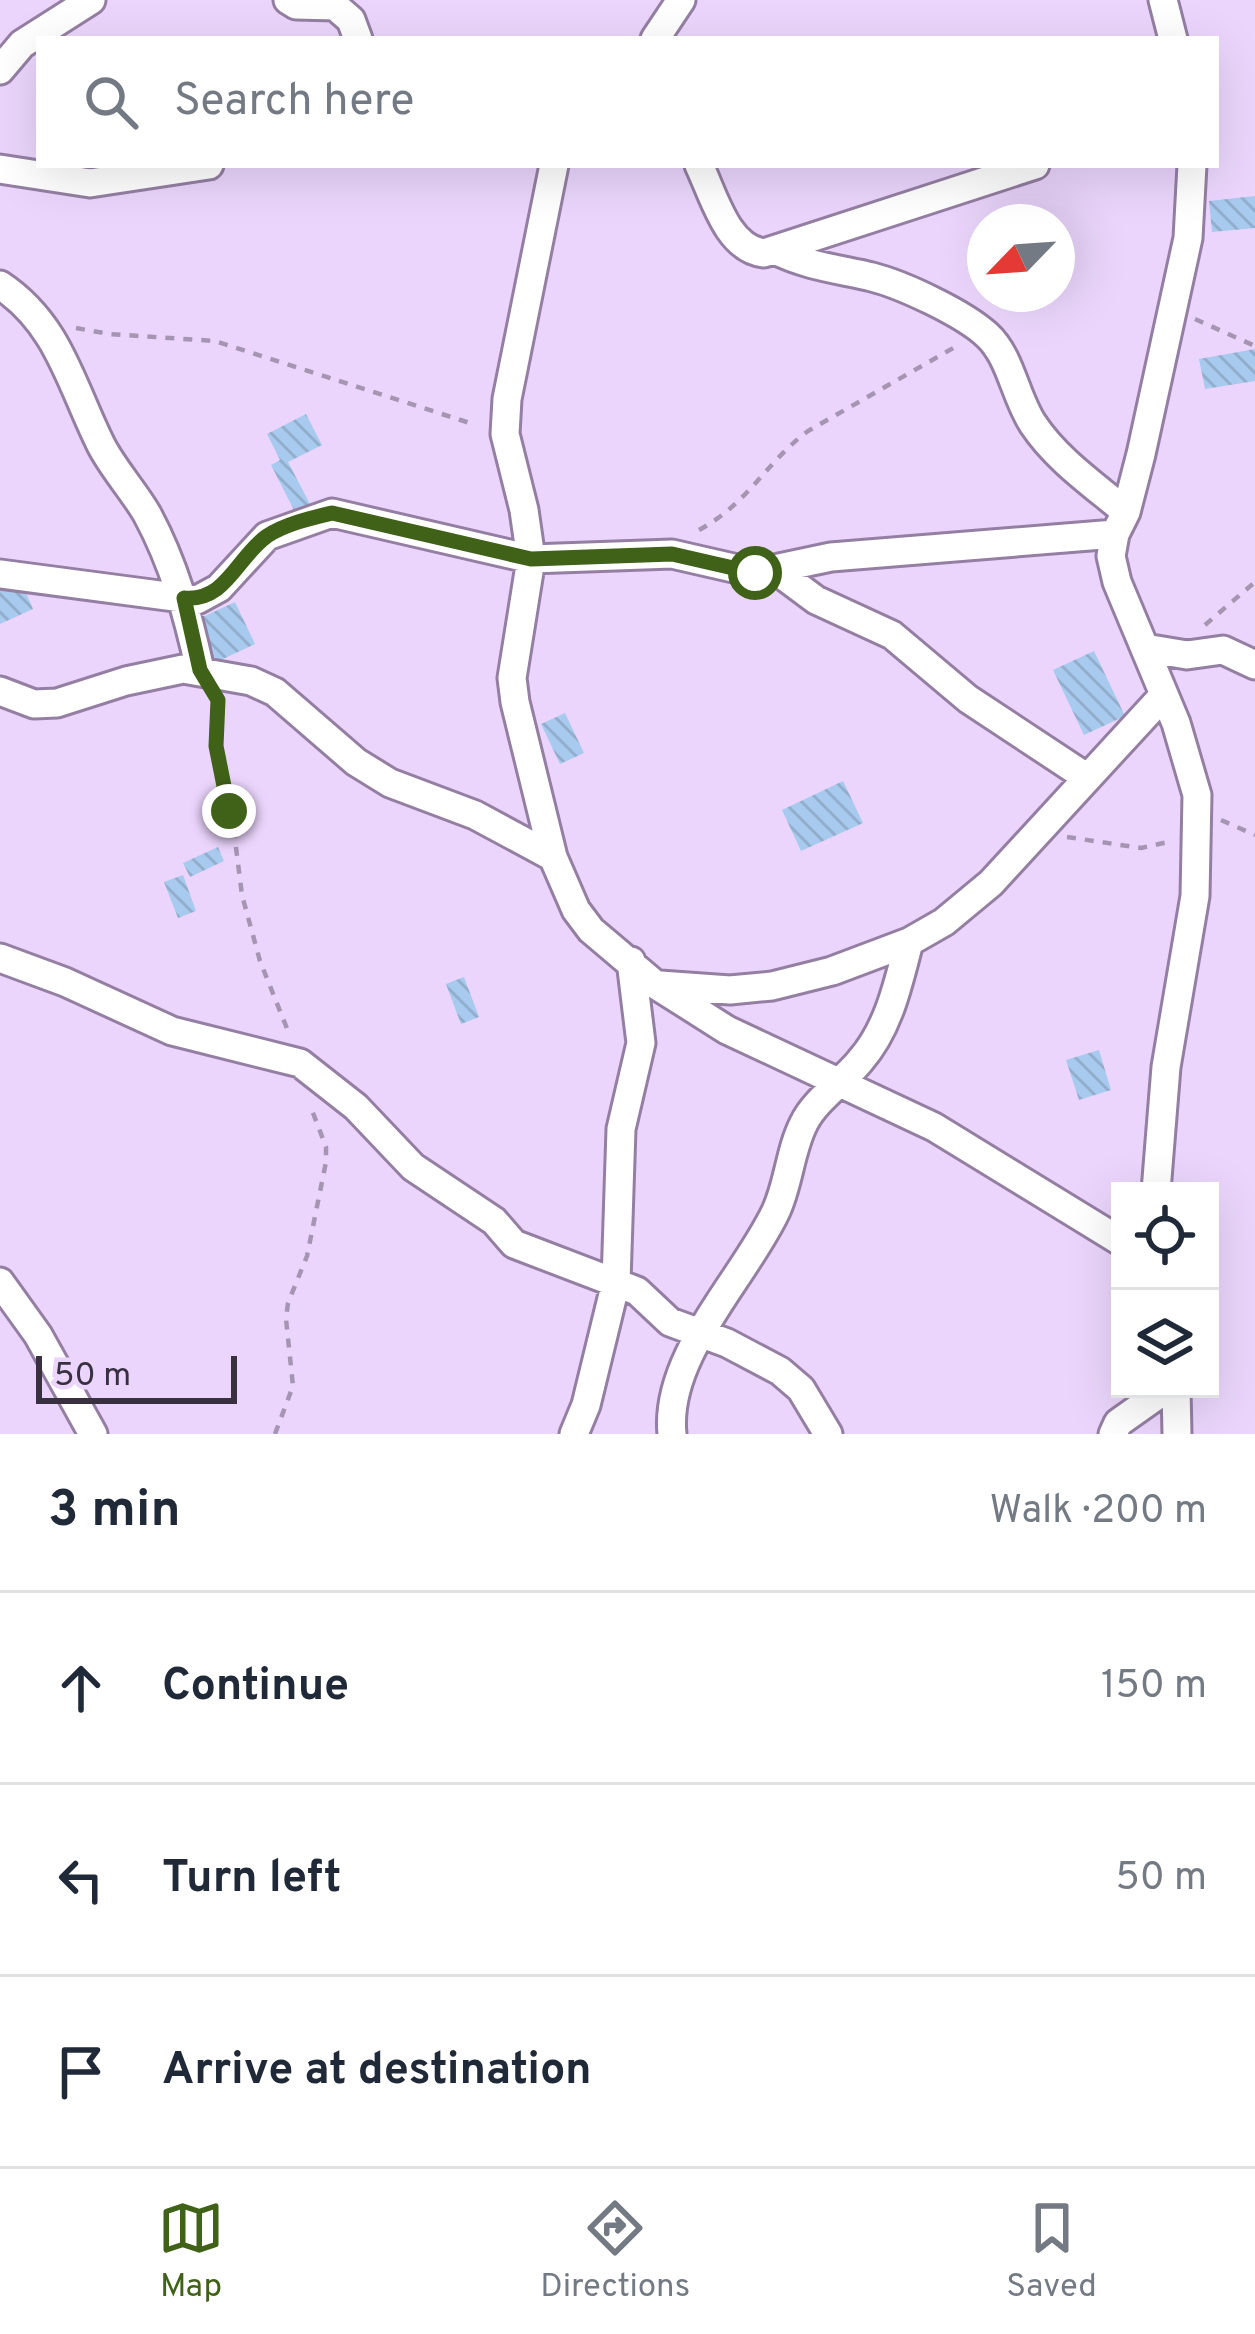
<!DOCTYPE html>
<html lang="en">
<head>
<meta charset="utf-8">
<style>
  body { margin:0; font-family:Overpass,sans-serif; background:#f6f6f7; color:#1f2937 }
  .controls { position:absolute; right:36px; bottom:36px; display:grid; overflow:hidden; border-radius:0px; box-shadow:0 12px 48px #0002 }
  .controls button { width:108px; height:108px; display:grid; place-items:center; padding:0; border:0; border-bottom:3px solid #e0e1e3; background:#fff; color:#1f2937; font:60px sans-serif }
  .compass { position:absolute; left:967px; top:204px; width:108px; height:108px; border-radius:50%; background:#fff; box-shadow:0 12px 48px #0002; rotate:245deg }
  .scale { position:absolute; left:36px; bottom:30px; width:201px; box-sizing:border-box; padding-left:12px; border:6px solid #39303f; border-top:0; font-size:33px; line-height:42px; white-space:nowrap; color:#39303f; -webkit-text-stroke:9px #ebd5fc; paint-order:stroke }
  .stop { position:absolute; width:36px; height:36px; margin:-27px; border:9px solid #406118; border-radius:50%; background:#fff }
  .stop.end { background:#406118; border-color:#fff; box-shadow:0 3px 12px #0008 }
  .list { margin:0; padding:0; list-style:none }
  h2 { display:flex; justify-content:space-between; align-items:center; height:156px; margin:0; padding:0 48px; font-size:51px }
  h2 small { font-size:39px; font-weight:400; color:#747a83 }
  .list li { display:grid; grid-template-columns:78px 1fr auto; gap:36px; align-items:center; box-sizing:border-box; height:192px; padding:0 48px; border-top:3px solid #e0e1e3 }
  .list b { display:block; font-size:45px; white-space:nowrap }
  .list em { font-size:39px; font-style:normal; color:#747a83 }
  .icon { flex:none; width:66px; height:66px; fill:none; stroke:currentColor; stroke-width:2; stroke-linecap:round; stroke-linejoin:round }
  .map { position:relative; flex:none; width:1255px; height:1434px; overflow:hidden }
  .search { position:absolute; background:#fff; box-shadow:0 12px 48px #0002; left:36px; right:36px; top:36px; height:132px; display:flex; align-items:center; gap:30px; box-sizing:border-box; padding:0 42px; border-radius:0px; color:#747a83; font-size:45px }
  .sheet { height:732px; background:#fff }
  nav { display:flex; justify-content:space-around; align-items:center; box-sizing:border-box; height:168px; border-top:3px solid #e0e1e3; background:#fff; font-size:33px; color:#747a83 }
  nav a { display:grid; justify-items:center; gap:6px }
  nav .on { color:#406118 }
  .map>svg:first-child { display:block }
</style>
</head>
<body>
<div class="map">
<svg width="1255" height="1434" viewBox="0 0 1255 1434">
  <defs>
    <pattern id="building-back-hatch" width="6" height="6" patternUnits="userSpaceOnUse" patternTransform="scale(3)"><rect width="6" height="6" fill="#a8caee"/><path d="M-1 5l2 2M0 0l6 6M5-1l2 2" fill="none" stroke="#91aecd"/></pattern>
  </defs>
  <rect width="100%" height="100%" fill="#ebd5fc"/>
  <path fill="url(#building-back-hatch)" d="M 1255,196 L 1255,228 L 1212,232 L 1209,201 Z
    M 1255,349 L 1255,381 L 1205,389 L 1199,359 Z
    M 306,414 L 322,445 L 288,462 L 310,504 L 295,512 L 271,465 L 280,460 L 267,434 Z
    M 20,579 L 33,609 L 0,624 L 0,589 Z
    M 235,602 L 255,644 L 210,665 L 192,622 Z
    M 1094,651 L 1125,716 L 1084,735 L 1053,670 Z
    M 565,713 L 584,753 L 560,764 L 541,724 Z
    M 843,781 L 863,823 L 801,851 L 782,810 Z
    M 218,847 L 224,861 L 190,877 L 183,863 Z
    M 183,875 L 196,911 L 178,918 L 164,882 Z
    M 464,977 L 479,1017 L 461,1024 L 446,984 Z
    M 1099,1050 L 1111,1090 L 1079,1100 L 1066,1060 Z"/>
  <g fill="none" stroke-linecap="round" stroke-linejoin="round">
    <g stroke="#947fa2" stroke-width="33">
      <path id="minor" d="M 288,0 L 296,5 L 335,6 L 351,20 L 358,39
        M 1163,0 L 1173,39
        M 655,39 L 681,0
        M 0,70 L 22,44 L 91,0
        M 554,165 L 507,399 L 505,434 L 524,510 L 531,559 L 512,678 L 515,702 L 553,857 L 576,910 L 591,930 L 656,985 L 727,1030 L 934,1127 L 1120,1241
        M 699,165 C 714,196 727,249 764,253 L 1035,165
        M 0,169 L 90,183 L 209,165
        M 775,250 C 807,266 838,269 872,277 C 903,285 963,313 987,335 C 1011,357 1015,397 1033,424 C 1056,459 1094,485 1126,512
        M 0,285 C 59,324 71,385 101,445 C 114,470 133,490 147,514 C 174,564 188,615 200,670
        M 777,571 L 816,600 L 892,635 L 968,699 L 1086,777
        M 0,574 L 197,600 L 219,588 L 267,536 L 332,513 L 531,559 L 672,554 L 755,573 L 831,557 L 1115,534
        M 1145,648 L 1187,655 L 1223,650 L 1255,665
        M 0,691 L 34,704 L 57,703 L 126,681 L 183,669 L 251,681 L 275,692 L 356,762 L 390,783 L 475,815 L 553,857
        M 0,958 L 65,982 L 172,1031 L 300,1063 L 356,1107 L 413,1167 L 494,1221 L 514,1244 L 637,1291 L 670,1322 L 727,1343 L 780,1371 L 801,1389 L 828,1434
        M 660,985 L 730,990 L 772,986 L 832,971 L 909,942 L 944,922 L 991,883 L 1163,696
        M 1156,1191 L 1166,1067 L 1195,896 L 1197,795 L 1176,723 L 1117,582 L 1111,556 L 1115,534 L 1126,512 L 1141,454 L 1188,238 L 1192,165
        M 0,1282 L 38,1335 L 93,1434
        M 1176,1389 L 1177,1434
        M 574,1434 L 586,1405 L 616,1282 L 621,1129 L 641,1043 L 631,961
        M 672,1434 C 664,1356 744,1279 776,1211 C 789,1183 790,1150 804,1123 C 815,1100 844,1081 860,1061 C 889,1028 898,984 909,942
        M 1113,1434 L 1118,1423 L 1166,1389"/>
    </g>
    <path stroke="#a695b2" stroke-width="4.5" stroke-dasharray="9 9" stroke-linecap="butt" d="M 1195,319 L 1255,346
      M 76,328 L 109,334 L 215,341 L 476,425
      M 699,530 C 750,502 765,463 808,431 L 955,347
      M 1205,625 L 1255,582
      M 217,705 L 217,756 L 233,824 L 242,895 L 260,961 L 288,1031
      M 1221,820 L 1255,835
      M 1067,837 L 1141,848 L 1168,842
      M 275,1434 L 293,1386 L 286,1319 L 288,1303 L 307,1256 L 326,1162 L 326,1147 L 310,1105"/>
    <use href="#minor" stroke="#fff" stroke-width="27"/>
  </g>
  <g fill="none" stroke-linecap="round" stroke-linejoin="round">
    <path stroke="#406118" stroke-width="15" d="M 229,811 L 216,746 L 218,700 L 200,670 L 184,598 C 226,602 237,557 267,536 C 285,524 311,518 332,513 L 531,559 L 672,554 L 755,573"/>
  </g>
</svg>
<div class="controls">
<button><svg class="icon" aria-label="locate" viewBox="0 0 24 24"><circle cx="12" cy="12" r="6"/><path d="M12 2v4M12 18v4M2 12h4M18 12h4"/></svg></button>
<button><svg class="icon" aria-label="layers" viewBox="0 0 24 24"><path d="M12 4l9 5-9 5-9-5zM3 14l9 5 9-5"/></svg></button>
</div>
<svg class="compass" viewBox="-18 -18 36 36"><path d="M0-13l5 13h-10z" fill="#e53935"/><path d="M0 13l5-13h-10z" fill="#747a83"/></svg>
<div class="scale">50 m</div>
<div class="stop" style="left:755px;top:573px"></div>
<div class="stop end" style="left:229px;top:811px"></div>
<div class="search"><svg class="icon" aria-label="search" viewBox="0 0 24 24"><circle cx="10" cy="10" r="6"/><path d="M15 15l6 6"/></svg>Search here</div>
</div>
<section class="sheet">
<h2>3 min<small>Walk · 200 m</small></h2>
<ul class="list">
<li><svg class="icon" aria-label="ahead" viewBox="0 0 24 24"><path d="M12 20V5M6 11l6-6 6 6"/></svg><div><b>Continue</b></div><em>150 m</em></li>
<li><svg class="icon" aria-label="left" viewBox="0 0 24 24"><path d="M17 20v-9H6M10 6l-5 5 5 5"/></svg><div><b>Turn left</b></div><em>50 m</em></li>
<li><svg class="icon" aria-label="arrive" viewBox="0 0 24 24"><path d="M6 21V4h12l-3 4 3 4H6"/></svg><div><b>Arrive at destination</b></div></li>
</ul>
</section>
<nav>
<a class="on"><svg class="icon" aria-label="map" viewBox="0 0 24 24"><path d="M3 6l6-2 6 2 6-2v14l-6 2-6-2-6 2zM9 4v14M15 6v14"/></svg>Map</a>
<a><svg class="icon" aria-label="directions" viewBox="0 0 24 24"><path d="M12 3l9 9-9 9-9-9zM9 14v-3h6M13 9l2 2-2 2"/></svg>Directions</a>
<a><svg class="icon" aria-label="saved" viewBox="0 0 24 24"><path d="M7 4h10v16l-5-4-5 4z"/></svg>Saved</a>
</nav>
</body>
</html>
